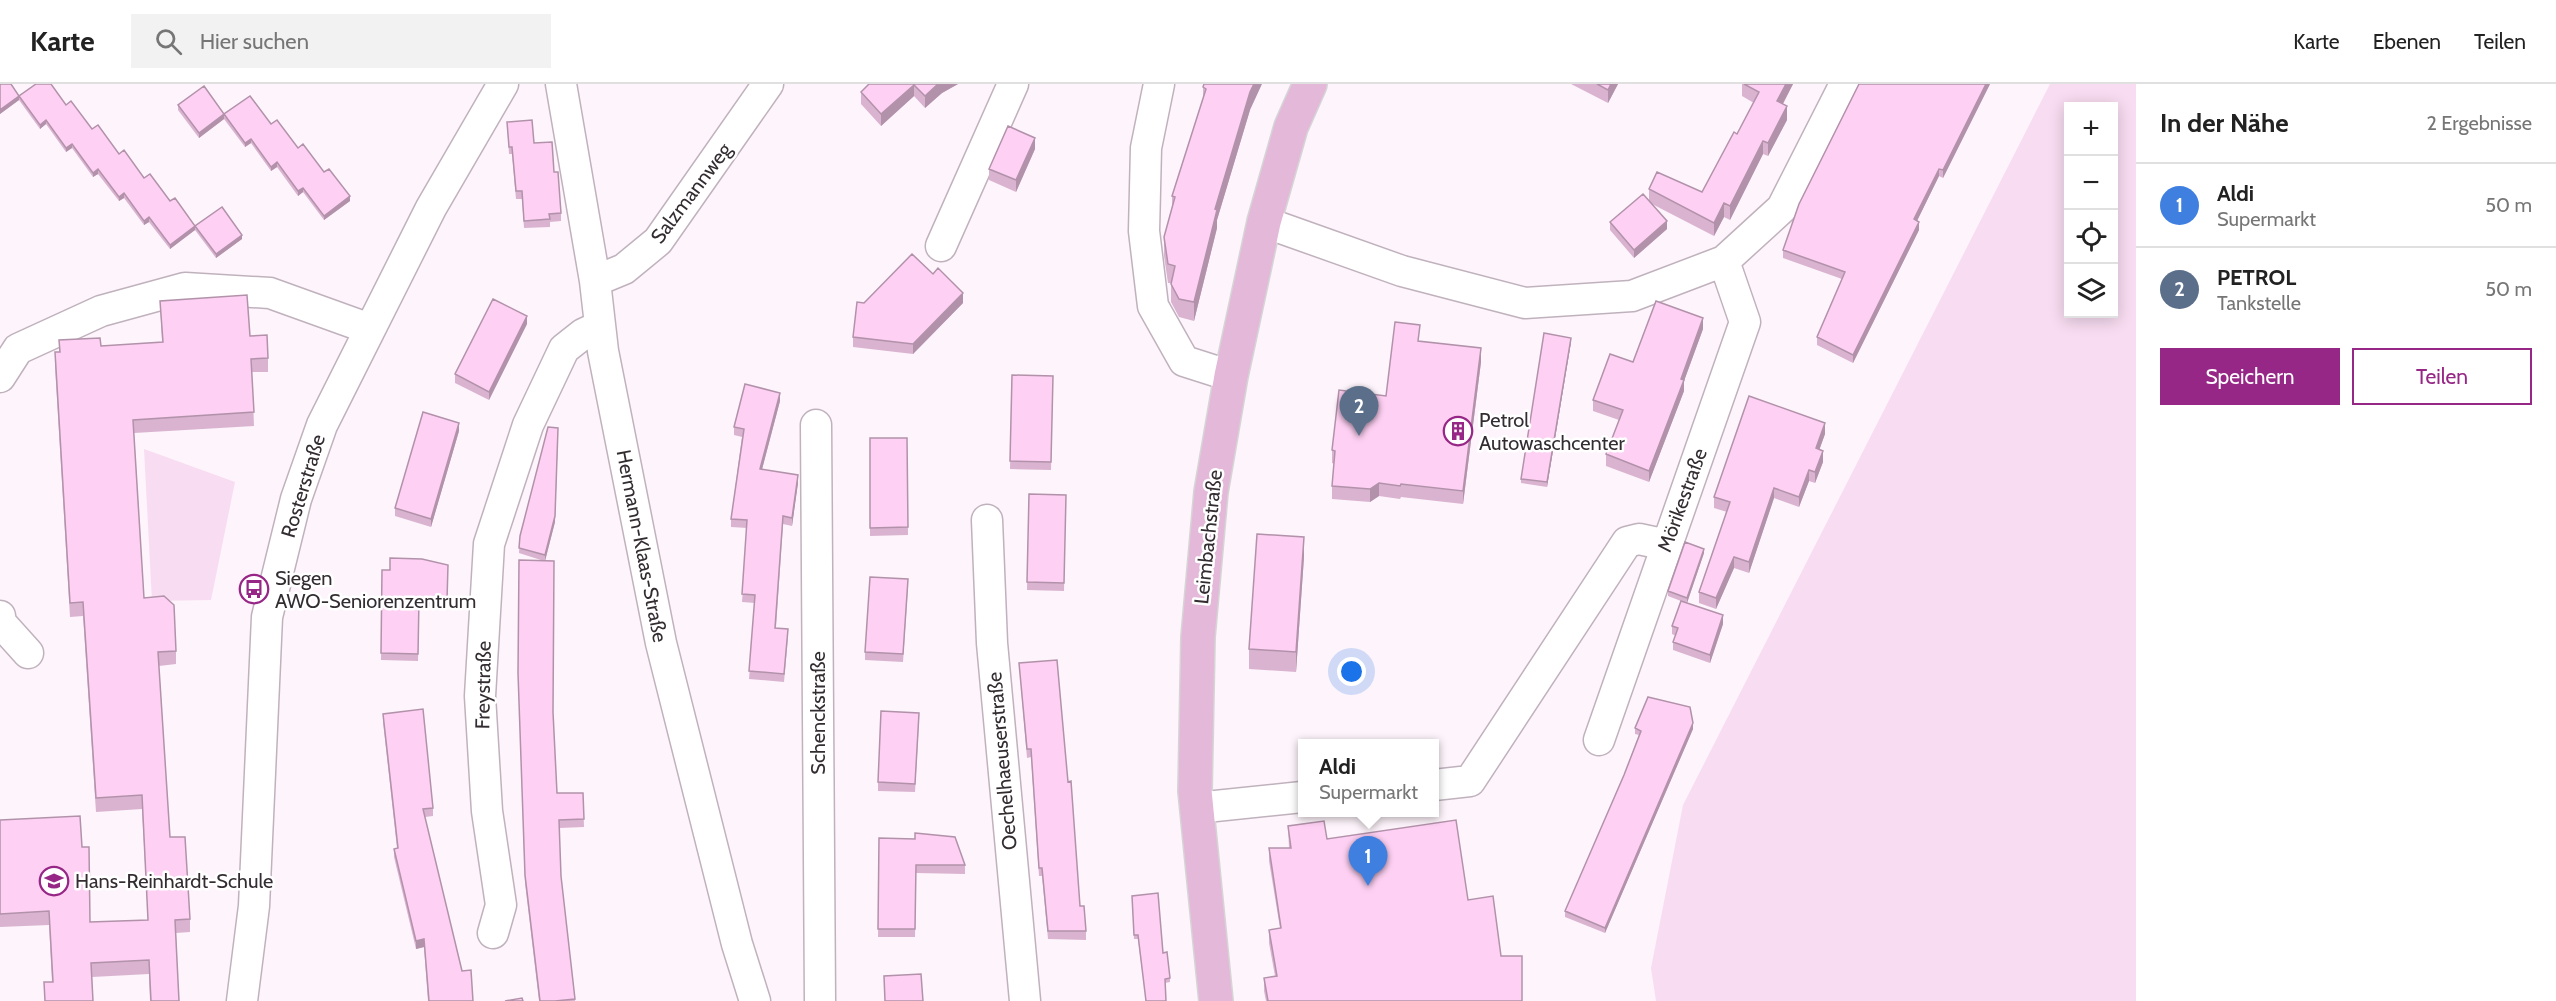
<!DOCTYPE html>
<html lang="de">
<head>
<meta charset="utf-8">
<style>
  body { margin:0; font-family:Cabin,sans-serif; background:#f2f2f2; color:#222 }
  .controls { position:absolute; right:18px; top:18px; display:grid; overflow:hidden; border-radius:0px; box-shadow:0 3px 15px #0003 }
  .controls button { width:54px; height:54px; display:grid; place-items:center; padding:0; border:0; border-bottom:2px solid #e0e0e0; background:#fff; color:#222; font:30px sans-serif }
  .you { position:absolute; left:1352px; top:588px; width:21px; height:21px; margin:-15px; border:4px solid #fff; border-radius:50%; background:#1a73e8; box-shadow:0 0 0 9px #1a73e833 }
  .badge { display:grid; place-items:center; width:39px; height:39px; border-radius:50%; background:#972786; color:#fff; font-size:20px; font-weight:700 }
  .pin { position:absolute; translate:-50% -50px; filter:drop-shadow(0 2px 3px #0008) }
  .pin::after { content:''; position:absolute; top:32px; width:21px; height:18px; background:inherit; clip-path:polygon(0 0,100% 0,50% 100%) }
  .popup { position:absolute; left:1298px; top:655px; width:141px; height:78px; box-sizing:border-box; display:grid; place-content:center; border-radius:0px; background:#fff; filter:drop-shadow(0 2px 4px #0005); font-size:20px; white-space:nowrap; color:#767676 }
  .popup b { font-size:22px; color:#222 }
  .popup::after { content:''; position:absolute; left:50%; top:100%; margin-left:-12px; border:12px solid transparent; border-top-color:#fff }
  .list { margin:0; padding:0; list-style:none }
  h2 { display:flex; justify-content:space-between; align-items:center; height:78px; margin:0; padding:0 24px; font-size:26px }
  h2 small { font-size:20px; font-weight:400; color:#767676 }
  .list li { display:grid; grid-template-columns:39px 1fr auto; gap:18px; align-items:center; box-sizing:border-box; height:84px; padding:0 24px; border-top:2px solid #e0e0e0 }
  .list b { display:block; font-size:22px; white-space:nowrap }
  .list p { margin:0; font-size:20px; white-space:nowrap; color:#767676 }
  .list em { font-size:20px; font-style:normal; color:#767676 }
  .actions { display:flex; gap:12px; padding:18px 24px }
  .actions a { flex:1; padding:14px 0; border:2px solid #972786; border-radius:0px; text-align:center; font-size:21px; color:#972786 }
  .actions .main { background:#972786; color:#fff }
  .icon { flex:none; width:33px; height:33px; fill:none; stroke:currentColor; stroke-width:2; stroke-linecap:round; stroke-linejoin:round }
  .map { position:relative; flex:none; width:2136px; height:917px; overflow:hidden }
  header { display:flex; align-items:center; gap:36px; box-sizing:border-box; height:84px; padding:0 30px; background:#fff; border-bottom:2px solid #e0e0e0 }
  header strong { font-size:28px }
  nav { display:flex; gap:33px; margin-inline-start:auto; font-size:21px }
  .search { width:420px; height:54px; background:#f2f2f2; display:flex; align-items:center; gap:15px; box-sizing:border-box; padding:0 21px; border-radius:0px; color:#767676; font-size:22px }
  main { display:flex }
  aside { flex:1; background:#fff }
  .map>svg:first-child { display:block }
</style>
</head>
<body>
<header>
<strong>Karte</strong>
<div class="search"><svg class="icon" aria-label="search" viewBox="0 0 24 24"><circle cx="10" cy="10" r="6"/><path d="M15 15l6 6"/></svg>Hier suchen</div>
<nav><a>Karte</a><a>Ebenen</a><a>Teilen</a></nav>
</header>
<main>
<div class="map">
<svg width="2136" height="917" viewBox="0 0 2136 917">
  <rect width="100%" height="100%" fill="#fef4fb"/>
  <path fill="#f8dcf1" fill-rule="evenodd" d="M 2050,0 L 2136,0 L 2136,917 L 1656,917 L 1651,884 L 1683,721 ZM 2068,22 L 2114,22 L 2114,230 L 2068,230 Z
    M 144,365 L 235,398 L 211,516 L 152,517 Z"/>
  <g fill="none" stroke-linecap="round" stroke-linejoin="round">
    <g stroke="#c0b2bd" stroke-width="33">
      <path id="minor" d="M 561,0 L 595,197 L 603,267 L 661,559 L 737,860 L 755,917
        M 1159,0 L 1146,64 L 1144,147 L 1153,222 L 1184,277 L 1231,292
        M 1264,138 L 1402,187 L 1525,219 L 1632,212 L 1724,177 L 1782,124 L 1845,0
        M 941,162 L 1013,0
        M 595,197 L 624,185 L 658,157 L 768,0
        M 0,293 L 18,265 L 101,227 L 185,204 L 270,209 L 370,245
        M 816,341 L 820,917
        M 987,436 L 992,559 L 1025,917
        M 0,532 L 1,539 L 28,569
        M 1599,656 L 1745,238 L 1724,177
        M 1434,701 L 1470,697 L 1627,458 L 1639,455 L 1667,461
        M 1196,724 L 1302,713
        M 493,849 L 501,821 L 487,727 L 480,612 L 489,460 L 528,341 L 564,265 L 583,250 L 600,242
        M 242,917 L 254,822 L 267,533 L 296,415 L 322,341 L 431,124 L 503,0"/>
    </g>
    <g stroke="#d6d5d6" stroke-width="36">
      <path id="major" d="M 1216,917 L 1195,707 L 1198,553 L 1211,408 L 1231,292 L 1264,138 L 1291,43 L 1310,0"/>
    </g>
    <use href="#minor" stroke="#fff" stroke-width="30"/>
    <use href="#major" stroke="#e3b8d9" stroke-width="33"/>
  </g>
  <path fill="#dab3d1" d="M 0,0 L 19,12 L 66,21 L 170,117 L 195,142 L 242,155 L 216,174 L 195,146 L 170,165 L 149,138 L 144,141 L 124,114 L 119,117 L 98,90 L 93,93 L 72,64 L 66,68 L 46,40 L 40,45 L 19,16 L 0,30 Z
    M 869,0 L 958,0 L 942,9 L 925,24 L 914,12 L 881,42 L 861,20 L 861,8 Z
    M 1571,0 L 1618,0 L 1608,19 Z
    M 1742,0 L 1793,0 L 1783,20 L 1787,36 L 1768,72 L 1763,70 L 1730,136 L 1724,133 L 1714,152 L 1652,120 L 1667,145 L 1634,174 L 1610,146 L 1610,138 L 1649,117 L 1649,105 L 1702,108 L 1737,50 L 1754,19 L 1742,12 Z
    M 1859,0 L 1990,0 L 1943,94 L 1939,92 L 1917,137 L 1919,146 L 1853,279 L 1817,261 L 1817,253 L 1842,195 L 1783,174 L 1783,166 Z
    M 1203,3 L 1250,26 L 1217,136 L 1217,144 L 1194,237 L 1179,233 L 1171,218 L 1171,199 L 1168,199 L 1164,172 L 1164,153 L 1172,123 L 1172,112 L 1203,14 Z
    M 178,21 L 271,40 L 324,88 L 350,117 L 324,136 L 303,108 L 298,112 L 277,83 L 271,87 L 251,59 L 245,63 L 224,35 L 199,54 L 178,26 Z
    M 507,38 L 534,59 L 554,88 L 561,129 L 561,137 L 550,138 L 550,143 L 524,144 L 522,115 L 516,115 L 512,70 L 509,70 Z
    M 1035,65 L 1016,108 L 989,96 L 989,85 Z
    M 160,217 L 250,252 L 268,274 L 268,288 L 252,288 L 254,342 L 134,349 L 144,514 L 176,567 L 176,580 L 159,582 L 170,753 L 190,835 L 190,848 L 176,849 L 179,917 L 150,917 L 149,890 L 92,893 L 93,917 L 45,917 L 44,898 L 52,898 L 49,841 L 0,843 L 0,736 L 82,763 L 90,838 L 148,836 L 142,725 L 96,728 L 83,532 L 70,533 L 55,282 L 55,268 L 59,268 L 59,256 L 101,262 L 162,258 Z
    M 864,219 L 963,219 L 913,270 L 853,263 L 853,253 Z
    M 527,240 L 489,316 L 455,299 L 455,290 Z
    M 1703,245 L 1684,297 L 1684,307 L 1649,398 L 1606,382 L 1606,370 L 1619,336 L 1593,327 L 1593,316 Z
    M 1420,257 L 1481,278 L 1463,420 L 1401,413 L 1400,415 L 1379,412 L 1370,418 L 1332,415 L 1332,402 L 1334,380 L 1332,379 L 1332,366 L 1386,312 Z
    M 1571,258 L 1547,403 L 1521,399 L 1521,395 Z
    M 1012,291 L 1053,292 L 1051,386 L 1010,385 Z
    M 780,317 L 762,385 L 798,399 L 792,442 L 783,440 L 776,544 L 788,553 L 784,598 L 749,595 L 755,519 L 742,518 L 747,444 L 731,443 L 731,435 L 742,353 L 734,351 L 734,343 Z
    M 459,347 L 431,443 L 395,432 L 395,424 Z
    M 1825,350 L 1819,366 L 1823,378 L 1815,399 L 1809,397 L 1799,423 L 1774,414 L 1749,489 L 1734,484 L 1716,525 L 1699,519 L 1699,508 L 1727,428 L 1714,424 L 1714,413 Z
    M 870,354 L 907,354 L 908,451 L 870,452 Z
    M 1029,410 L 1066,411 L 1064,507 L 1027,506 Z
    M 555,438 L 545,477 L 557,709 L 583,709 L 584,743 L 559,744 L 561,792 L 575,917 L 539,917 L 525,799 L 518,589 L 544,477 L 519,469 L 520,452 Z
    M 1704,469 L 1687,519 L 1723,540 L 1710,579 L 1673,566 L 1673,558 L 1676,552 L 1672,550 L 1672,542 L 1681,517 L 1668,512 L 1668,507 Z
    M 1304,473 L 1296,588 L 1249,585 L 1249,565 Z
    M 448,481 L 447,523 L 419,522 L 418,577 L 381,576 L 382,486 L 390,486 Z
    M 908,503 L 903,578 L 865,576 L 865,568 Z
    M 1019,579 L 1086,847 L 1086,856 L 1048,855 L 1042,792 L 1039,792 L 1031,673 L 1027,674 Z
    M 383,630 L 433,724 L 433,732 L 425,733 L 462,887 L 473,917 L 428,917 L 424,863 L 416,865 L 394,773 L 394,765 L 397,764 L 383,638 Z
    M 919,637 L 915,708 L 878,707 L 878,698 Z
    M 1635,644 L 1693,645 L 1605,849 L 1565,833 L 1565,827 L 1624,691 L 1639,651 L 1635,650 Z
    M 1288,742 L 1327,755 L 1468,816 L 1501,872 L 1522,917 L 1266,917 L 1264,907 L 1264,894 L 1275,892 L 1269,859 L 1269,846 L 1280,844 L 1269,777 L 1269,764 L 1289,764 Z
    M 879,754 L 965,781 L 965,790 L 916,789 L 915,853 L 878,853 Z
    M 1132,812 L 1163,869 L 1170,894 L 1170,898 L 1165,899 L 1166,917 L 1146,917 L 1138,855 L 1134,855 Z"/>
  <path fill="#b292aa" d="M 938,0 L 958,0 L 942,9 L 925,24 L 925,12 Z
    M 1254,0 L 1262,0 L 1250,26 L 1217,136 L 1217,144 L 1194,237 L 1194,218 L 1215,125 L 1250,8 Z
    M 1611,0 L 1618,0 L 1608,19 L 1608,6 Z
    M 1786,0 L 1793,0 L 1777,31 L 1777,17 Z
    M 1986,0 L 1990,0 L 1943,94 L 1943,86 Z
    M 914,1 L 914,12 L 881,42 L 881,30 Z
    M 19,12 L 19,16 L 0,30 L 0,26 Z
    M 1787,22 L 1787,36 L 1768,72 L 1768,59 Z
    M 224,30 L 224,35 L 199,54 L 199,49 Z
    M 46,36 L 46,40 L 40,45 L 40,41 Z
    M 1035,54 L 1035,65 L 1016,108 L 1016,96 Z
    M 251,55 L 251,59 L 245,63 L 245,59 Z
    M 1763,57 L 1763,70 L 1730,136 L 1730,122 Z
    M 72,60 L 72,64 L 66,68 L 66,64 Z
    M 277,78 L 277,83 L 271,87 L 271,83 Z
    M 98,85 L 98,90 L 93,93 L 93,89 Z
    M 1939,85 L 1939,92 L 1914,143 L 1914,135 Z
    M 303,104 L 303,108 L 298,112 L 298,107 Z
    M 124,109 L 124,114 L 119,117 L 119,113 Z
    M 350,112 L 350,117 L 324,136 L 324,132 Z
    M 1724,119 L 1724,133 L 1714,152 L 1714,139 Z
    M 149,133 L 149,138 L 144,141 L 144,137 Z
    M 1667,137 L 1667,145 L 1634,174 L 1634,166 Z
    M 1919,138 L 1919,146 L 1853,279 L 1853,271 Z
    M 195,142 L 195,146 L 170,165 L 170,161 Z
    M 242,151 L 242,155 L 216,174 L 216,170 Z
    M 963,209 L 963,219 L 913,270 L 913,260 Z
    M 527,232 L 527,240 L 489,316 L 489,308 Z
    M 1703,234 L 1703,245 L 1684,297 L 1684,307 L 1649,398 L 1649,387 Z
    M 1571,254 L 1571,258 L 1547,403 L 1547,398 Z
    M 1481,264 L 1481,278 L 1463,420 L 1463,407 Z
    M 780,309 L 780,317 L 760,393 L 760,385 Z
    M 459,339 L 459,347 L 431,443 L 431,435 Z
    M 1825,339 L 1825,350 L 1816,375 L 1816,364 Z
    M 558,350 L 555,438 L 545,477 L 545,471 Z
    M 1823,367 L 1823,378 L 1815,399 L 1815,388 Z
    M 1809,386 L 1809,397 L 1799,423 L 1799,413 Z
    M 798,391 L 798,399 L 792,442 L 792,434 Z
    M 1379,399 L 1379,412 L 1370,418 L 1370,405 Z
    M 1774,404 L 1774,414 L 1749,489 L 1749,478 Z
    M 1304,453 L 1304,473 L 1296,588 L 1296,568 Z
    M 1704,465 L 1704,469 L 1687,519 L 1687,514 Z
    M 1734,473 L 1734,484 L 1716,525 L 1716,514 Z
    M 1723,531 L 1723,540 L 1710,579 L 1710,571 Z
    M 1693,639 L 1693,645 L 1605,849 L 1605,844 Z
    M 424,855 L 424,863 L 416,865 L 416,857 Z"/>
  <path fill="#fed0f3" stroke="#b292aa" stroke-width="1.5" d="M 0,0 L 11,0 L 19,12 L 0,26 Z
    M 36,0 L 51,0 L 66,21 L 71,17 L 92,45 L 98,41 L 119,70 L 124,66 L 144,94 L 150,90 L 170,117 L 175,114 L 195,142 L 170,161 L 149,133 L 144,137 L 124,109 L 119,113 L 98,85 L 93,89 L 72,60 L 66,64 L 46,36 L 40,41 L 19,12 Z
    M 869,0 L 938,0 L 925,12 L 914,1 L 881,30 L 861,8 Z
    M 1204,0 L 1254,0 L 1250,8 L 1215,125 L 1217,126 L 1194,218 L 1179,215 L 1171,200 L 1175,182 L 1168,180 L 1164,153 L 1175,113 L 1172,112 L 1206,5 L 1203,3 Z
    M 1597,0 L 1611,0 L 1608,6 Z
    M 1744,0 L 1786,0 L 1777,17 L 1787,22 L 1768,59 L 1763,57 L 1730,122 L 1724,119 L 1714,139 L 1649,105 L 1657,88 L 1702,108 L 1734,48 L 1737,50 L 1759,8 Z
    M 1859,0 L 1986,0 L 1943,86 L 1939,85 L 1914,135 L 1919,138 L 1853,271 L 1817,253 L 1845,188 L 1783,166 L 1799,120 Z
    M 204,2 L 224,30 L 199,49 L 178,21 Z
    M 250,12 L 271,40 L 277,36 L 298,64 L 303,60 L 324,88 L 329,85 L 350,112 L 324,132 L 303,104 L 298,107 L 277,78 L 271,83 L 251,55 L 245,59 L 224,30 Z
    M 532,36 L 534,59 L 552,58 L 554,88 L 558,88 L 561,129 L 549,130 L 550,135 L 524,137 L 522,107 L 516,107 L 512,63 L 509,63 L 507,38 Z
    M 1008,42 L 1035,54 L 1016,96 L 989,85 Z
    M 1643,110 L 1667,137 L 1634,166 L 1610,138 Z
    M 222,123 L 242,151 L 216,170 L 195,142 Z
    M 912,170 L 933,190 L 938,184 L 963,209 L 913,260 L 853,253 L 857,218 L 864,219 Z
    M 247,211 L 250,252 L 267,251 L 268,274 L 251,275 L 254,328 L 133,336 L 144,514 L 164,512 L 174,521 L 176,567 L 158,568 L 170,753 L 185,753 L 190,835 L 175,836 L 179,917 L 151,917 L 149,876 L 91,879 L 93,917 L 45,917 L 44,898 L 53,898 L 49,827 L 0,830 L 0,736 L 80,732 L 82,763 L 89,763 L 90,838 L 148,836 L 142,711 L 96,714 L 83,518 L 70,519 L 55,268 L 60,268 L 59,256 L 100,254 L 101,262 L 163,258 L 160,217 Z
    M 493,215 L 527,232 L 489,308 L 455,290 Z
    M 1656,217 L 1703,234 L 1681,295 L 1684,296 L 1649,387 L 1606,370 L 1623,326 L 1593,316 L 1610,270 L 1633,278 Z
    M 1395,238 L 1420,241 L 1418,257 L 1481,264 L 1463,407 L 1401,400 L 1400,402 L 1379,399 L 1370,405 L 1332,402 L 1335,367 L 1332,366 L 1339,306 L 1386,312 Z
    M 1544,249 L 1571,254 L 1547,398 L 1521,395 Z
    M 1012,291 L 1053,292 L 1051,378 L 1010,377 Z
    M 745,300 L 780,309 L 760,385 L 798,391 L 792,434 L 783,432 L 775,544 L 788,545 L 784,590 L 749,587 L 755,511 L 742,510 L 747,436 L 731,435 L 744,345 L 734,343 Z
    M 1749,312 L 1825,339 L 1816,364 L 1823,367 L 1815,388 L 1809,386 L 1799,413 L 1774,404 L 1749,478 L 1734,473 L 1716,514 L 1699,508 L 1730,418 L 1714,413 Z
    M 423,328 L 459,339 L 431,435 L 395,424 Z
    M 548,343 L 558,344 L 555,432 L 545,471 L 519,464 L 520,452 Z
    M 870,354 L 907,354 L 908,443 L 870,444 Z
    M 1029,410 L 1066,411 L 1064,499 L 1027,498 Z
    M 1257,450 L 1304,453 L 1296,568 L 1249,565 Z
    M 1685,458 L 1704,465 L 1687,514 L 1668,507 Z
    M 390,474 L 422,475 L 448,481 L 447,516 L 419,515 L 418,570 L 381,569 L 382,486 L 390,486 Z
    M 519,476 L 554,477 L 553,628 L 557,709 L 583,709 L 584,735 L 559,736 L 561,792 L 575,915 L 555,917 L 540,917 L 525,791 L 518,589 Z
    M 870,493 L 908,495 L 903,570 L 865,568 Z
    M 1681,517 L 1723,531 L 1710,571 L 1673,558 L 1678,544 L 1672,542 Z
    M 1057,576 L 1068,698 L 1071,697 L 1080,822 L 1084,822 L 1086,847 L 1048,847 L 1042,784 L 1039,784 L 1031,665 L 1027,665 L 1019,579 Z
    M 1648,613 L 1690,623 L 1693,639 L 1605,844 L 1565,827 L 1624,691 L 1641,647 L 1635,644 Z
    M 423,625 L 433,724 L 423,725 L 462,887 L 471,886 L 473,917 L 429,917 L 424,855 L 416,857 L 394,765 L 398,764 L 383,630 Z
    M 881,627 L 919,629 L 915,700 L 878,698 Z
    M 1456,736 L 1468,816 L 1493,812 L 1501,872 L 1522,872 L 1522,917 L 1268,917 L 1264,894 L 1277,892 L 1269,846 L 1281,844 L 1269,764 L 1291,764 L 1288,742 L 1324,737 L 1327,755 Z
    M 915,749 L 955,753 L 965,781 L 916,781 L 915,845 L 878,845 L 879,754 L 915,755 Z
    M 1158,809 L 1163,869 L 1167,868 L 1170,894 L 1165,895 L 1166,917 L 1146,917 L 1138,851 L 1134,851 L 1132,812 Z
    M 921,890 L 923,917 L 885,917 L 884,892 Z
    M 522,914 L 523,917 L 505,917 Z"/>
  <defs>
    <g id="building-ring" transform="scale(1.5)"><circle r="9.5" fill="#fff" stroke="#972786" stroke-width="1.5"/><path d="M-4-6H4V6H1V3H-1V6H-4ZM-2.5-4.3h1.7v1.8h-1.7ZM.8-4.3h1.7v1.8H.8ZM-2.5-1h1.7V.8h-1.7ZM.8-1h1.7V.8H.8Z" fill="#972786"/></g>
    <g id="bus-ring" transform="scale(1.5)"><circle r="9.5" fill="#fff" stroke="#972786" stroke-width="1.5"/><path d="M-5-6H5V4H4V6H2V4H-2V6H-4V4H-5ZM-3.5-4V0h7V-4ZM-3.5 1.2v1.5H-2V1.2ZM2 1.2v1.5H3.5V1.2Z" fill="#972786"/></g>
    <g id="school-ring" transform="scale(1.5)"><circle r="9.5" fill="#fff" stroke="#972786" stroke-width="1.5"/><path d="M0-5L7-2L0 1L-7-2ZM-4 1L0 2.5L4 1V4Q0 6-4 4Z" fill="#972786"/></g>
  </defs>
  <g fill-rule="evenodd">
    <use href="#building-ring" x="1458" y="347"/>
    <use href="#bus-ring" x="254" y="505"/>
    <use href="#school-ring" x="54" y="797"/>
  </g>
  <g text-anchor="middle" stroke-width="5" stroke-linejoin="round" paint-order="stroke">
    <g font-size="20" fill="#332d32" stroke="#fff">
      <text transform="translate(691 109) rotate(-53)" y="7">Salzmannweg</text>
      <text transform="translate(303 402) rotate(-73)" y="7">Rosterstraße</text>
      <text transform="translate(1682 416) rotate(-70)" y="7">Mörikestraße</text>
      <text transform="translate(1208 453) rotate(-84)" y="7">Leimbachstraße</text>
      <text transform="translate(642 462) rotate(79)" y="7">Hermann-Klaas-Straße</text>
      <text transform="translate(483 601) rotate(-89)" y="7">Freystraße</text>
      <text transform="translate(818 629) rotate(-90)" y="7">Schenckstraße</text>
      <text transform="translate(1002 677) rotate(-95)" y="7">Oechelhaeuserstraße</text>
    </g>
    <g font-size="20" fill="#332d32" stroke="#fff" text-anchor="start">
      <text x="1479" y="343">Petrol<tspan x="1479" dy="23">Autowaschcenter</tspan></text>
      <text x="275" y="501">Siegen<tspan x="275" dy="23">AWO-Seniorenzentrum</tspan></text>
      <text x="75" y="804">Hans-Reinhardt-Schule</text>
    </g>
  </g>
</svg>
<div class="controls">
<button>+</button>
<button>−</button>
<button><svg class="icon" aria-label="locate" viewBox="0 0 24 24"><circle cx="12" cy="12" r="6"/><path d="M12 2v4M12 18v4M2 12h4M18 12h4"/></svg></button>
<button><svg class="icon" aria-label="layers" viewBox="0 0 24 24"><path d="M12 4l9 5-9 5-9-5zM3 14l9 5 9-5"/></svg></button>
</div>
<div class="you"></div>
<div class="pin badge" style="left:1368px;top:802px;background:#3f7fe0">1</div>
<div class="popup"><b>Aldi</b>Supermarkt</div>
<div class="pin badge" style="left:1359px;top:352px;background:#5c6f8a">2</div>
</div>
<aside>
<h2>In der Nähe<small>2 Ergebnisse</small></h2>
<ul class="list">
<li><span class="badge" style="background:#3f7fe0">1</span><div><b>Aldi</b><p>Supermarkt</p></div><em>50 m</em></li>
<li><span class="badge" style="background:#5c6f8a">2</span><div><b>PETROL</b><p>Tankstelle</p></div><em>50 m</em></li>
</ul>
<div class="actions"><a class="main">Speichern</a><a>Teilen</a></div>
</aside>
</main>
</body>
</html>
